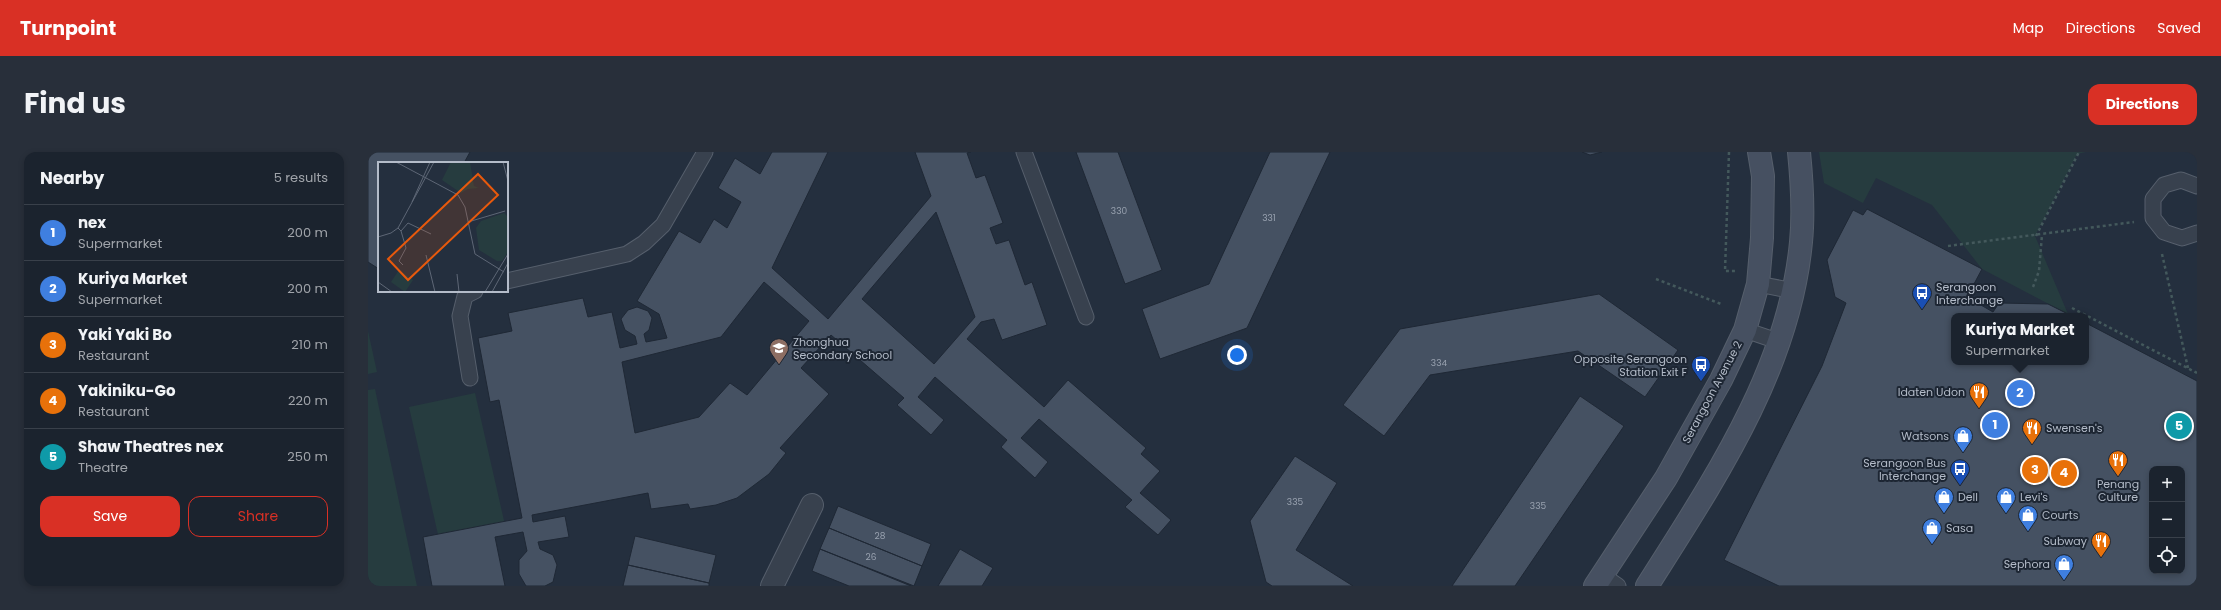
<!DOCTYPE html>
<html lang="en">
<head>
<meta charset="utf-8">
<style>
  body { margin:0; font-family:Poppins,sans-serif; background:#282f3a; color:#f1f3f6 }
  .controls { position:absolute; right:12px; bottom:12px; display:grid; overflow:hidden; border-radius:8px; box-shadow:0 2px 6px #0003 }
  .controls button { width:36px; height:36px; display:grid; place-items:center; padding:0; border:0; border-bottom:1px solid #39404a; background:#1b232e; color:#f1f3f6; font:20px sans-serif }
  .you { position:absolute; left:869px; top:203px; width:14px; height:14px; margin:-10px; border:3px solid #fff; border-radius:50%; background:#1a73e8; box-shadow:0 0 0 6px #1a73e833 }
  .badge { display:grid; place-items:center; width:26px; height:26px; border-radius:50%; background:#d93025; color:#fff; font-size:13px; font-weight:700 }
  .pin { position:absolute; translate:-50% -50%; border:2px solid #fff; box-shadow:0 1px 4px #0006 }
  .popup { position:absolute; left:1583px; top:161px; width:138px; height:52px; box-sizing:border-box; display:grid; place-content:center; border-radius:8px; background:#1b232e; filter:drop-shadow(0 1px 3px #0005); font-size:13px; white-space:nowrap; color:#a0a4aa }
  .popup b { font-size:15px; color:#f1f3f6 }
  .popup::after { content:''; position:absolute; left:50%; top:100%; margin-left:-8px; border:8px solid transparent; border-top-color:#1b232e }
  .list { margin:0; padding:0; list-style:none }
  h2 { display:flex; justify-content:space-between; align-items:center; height:52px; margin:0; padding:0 16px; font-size:17px }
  h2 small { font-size:13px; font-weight:400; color:#a0a4aa }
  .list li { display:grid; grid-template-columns:26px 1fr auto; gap:12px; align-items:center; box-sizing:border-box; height:56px; padding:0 16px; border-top:1px solid #39404a }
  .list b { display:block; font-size:15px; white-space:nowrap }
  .list p { margin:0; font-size:13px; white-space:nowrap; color:#a0a4aa }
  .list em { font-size:13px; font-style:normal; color:#a0a4aa }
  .actions { display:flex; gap:8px; padding:12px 16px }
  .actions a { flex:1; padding:9px 0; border:1px solid #d93025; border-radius:12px; text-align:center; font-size:14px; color:#d93025 }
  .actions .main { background:#d93025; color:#fff }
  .icon { flex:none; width:22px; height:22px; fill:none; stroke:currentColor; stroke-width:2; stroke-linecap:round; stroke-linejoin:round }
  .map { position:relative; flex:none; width:1829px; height:434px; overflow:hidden; border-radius:12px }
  header { display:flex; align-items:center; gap:24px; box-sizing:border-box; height:56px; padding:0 20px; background:#d93025; color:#fff }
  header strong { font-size:19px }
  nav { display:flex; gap:22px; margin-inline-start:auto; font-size:14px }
  .intro { display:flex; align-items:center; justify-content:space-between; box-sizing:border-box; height:96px; padding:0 24px }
  h1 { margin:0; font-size:28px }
  .button { padding:10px 18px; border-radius:12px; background:#d93025; color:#fff; font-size:14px; font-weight:700 }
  main { display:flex; gap:24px; padding:0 24px }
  aside { flex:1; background:#1b232e; border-radius:12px; box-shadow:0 2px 6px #0003 }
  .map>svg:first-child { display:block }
</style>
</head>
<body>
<header>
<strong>Turnpoint</strong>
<nav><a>Map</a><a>Directions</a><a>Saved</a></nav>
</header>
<div class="intro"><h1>Find us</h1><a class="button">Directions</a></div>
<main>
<aside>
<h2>Nearby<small>5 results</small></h2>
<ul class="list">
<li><span class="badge" style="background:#3f7fe0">1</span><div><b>nex</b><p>Supermarket</p></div><em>200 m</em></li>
<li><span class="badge" style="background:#3f7fe0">2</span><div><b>Kuriya Market</b><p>Supermarket</p></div><em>200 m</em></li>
<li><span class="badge" style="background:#e8710a">3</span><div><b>Yaki Yaki Bo</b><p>Restaurant</p></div><em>210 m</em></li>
<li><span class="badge" style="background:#e8710a">4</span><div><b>Yakiniku-Go</b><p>Restaurant</p></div><em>220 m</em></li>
<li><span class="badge" style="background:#0f9aa8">5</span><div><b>Shaw Theatres nex</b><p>Theatre</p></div><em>250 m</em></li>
</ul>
<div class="actions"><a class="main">Save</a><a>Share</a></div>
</aside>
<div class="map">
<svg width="1829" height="434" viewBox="0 0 1829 434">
  <rect width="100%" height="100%" fill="#242f3e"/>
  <path fill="#263c3f" d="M 1451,0 L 1718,0 L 1709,2 L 1667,84 L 1700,162 L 1614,117 L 1564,53 L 1508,26 L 1495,51 L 1456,31 Z
    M 0,179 L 9,220 L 0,222 Z
    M 7,237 L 49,434 L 0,434 L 0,238 Z
    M 107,241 L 137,373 L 71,387 L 41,255 Z"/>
  <path fill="#455162" stroke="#1f2835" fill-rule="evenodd" d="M 0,0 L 102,0 L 96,11 L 11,11 L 11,117 L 0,110 Z
    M 404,0 L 460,0 L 404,116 L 460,167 L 563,44 L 547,0 L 603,0 L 599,1 L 608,26 L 617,23 L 635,71 L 622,76 L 628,92 L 641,88 L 657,133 L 664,130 L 679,173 L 634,188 L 626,167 L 613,170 L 599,187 L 676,255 L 700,228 L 778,296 L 773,302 L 792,319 L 772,341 L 803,368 L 790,383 L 757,355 L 764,348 L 671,267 L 653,286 L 680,310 L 667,326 L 633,295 L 639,288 L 567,225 L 550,245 L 576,268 L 563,283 L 529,253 L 536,246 L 463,183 L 433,216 L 461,242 L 412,296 L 418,301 L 401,322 L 369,346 L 348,353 L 322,357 L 320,352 L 283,357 L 280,341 L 164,363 L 165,370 L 197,364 L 201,385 L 170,390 L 172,397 L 185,403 L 189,413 L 185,430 L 177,434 L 158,434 L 151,422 L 151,408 L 159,399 L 155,380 L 127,385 L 137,434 L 64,434 L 55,385 L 154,366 L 131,248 L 122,250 L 110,186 L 144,179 L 140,161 L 215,146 L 220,165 L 244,160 L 252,196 L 269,192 L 267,184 L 257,178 L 253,167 L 260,158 L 269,155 L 280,159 L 284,166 L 281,178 L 276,182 L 278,190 L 299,186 L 291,162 L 269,149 L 311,79 L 332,91 L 346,67 L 359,76 L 373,50 L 350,36 L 367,6 L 392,22 ZM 568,60 L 607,165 L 566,212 L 494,147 ZM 396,130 L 441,169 L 379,243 L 362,231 L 331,265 L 267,281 L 254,210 L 353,185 Z
    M 708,0 L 750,0 L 794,118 L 757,132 Z
    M 902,0 L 962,0 L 879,176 L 792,207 L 774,157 L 841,132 Z
    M 1214,0 L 1234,0 L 1222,3 Z
    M 1499,57 L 1614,117 L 1599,145 L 1625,160 L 1631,151 L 1680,152 L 1704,164 L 1586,164 L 1586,210 L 1718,210 L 1718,171 L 1829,229 L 1829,434 L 1411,434 L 1356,408 L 1454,214 L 1478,151 L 1467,145 L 1459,108 L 1485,58 L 1495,63 ZM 1784,317 L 1814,317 L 1814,419 L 1784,419 Z
    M 1231,142 L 1310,198 L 1277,245 L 1210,199 L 1062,223 L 1016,284 L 975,253 L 1032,177 Z
    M 1212,244 L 1256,274 L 1147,434 L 1084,434 Z
    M 927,304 L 969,331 L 928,398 L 985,434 L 904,434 L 898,430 L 882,369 Z
    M 470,354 L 563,392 L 554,414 L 461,376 Z
    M 461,376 L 554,414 L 546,434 L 452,397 Z
    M 267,384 L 348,403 L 341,431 L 260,413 Z
    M 452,397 L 543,434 L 481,434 L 444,419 Z
    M 592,397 L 625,416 L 614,434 L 570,434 Z
    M 260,413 L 341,431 L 341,434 L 255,434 Z"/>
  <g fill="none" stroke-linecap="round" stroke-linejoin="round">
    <g stroke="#565f6c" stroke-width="17">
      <path id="lane" d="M 656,0 L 718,165
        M 1829,34 L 1813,28 L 1796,33 L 1785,47 L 1785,66 L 1796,80 L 1814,86 L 1829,81
        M 139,129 L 259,102 L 276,91 L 295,73 L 337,0
        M 1390,132 L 1426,139
        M 1377,178 L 1412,190
        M 102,226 L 92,164 L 97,144 L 107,139
        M 1234,423 L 1250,434"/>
    </g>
    <g stroke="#565f6c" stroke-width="24">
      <path id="street" d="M 404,434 L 444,353"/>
    </g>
    <g stroke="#565f6c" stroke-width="24">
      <path id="secondary" d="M 1227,434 L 1298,326 L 1353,228 L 1377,178 L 1390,132 L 1394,86 L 1395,24 L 1391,0
        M 1279,434 C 1346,328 1421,218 1433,90 C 1436,60 1434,30 1431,0"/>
    </g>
    <path stroke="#44595c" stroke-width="2.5" stroke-dasharray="3 3" stroke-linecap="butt" d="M 1361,0 L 1357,119 L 1367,119
      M 1668,84 L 1711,0
      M 1580,94 L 1766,70
      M 1794,102 L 1820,216
      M 1288,127 L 1353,152
      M 1665,135 L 1671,119 L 1674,83
      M 1704,156 L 1829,221"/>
    <use href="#lane" stroke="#38414e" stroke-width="15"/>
    <use href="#street" stroke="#38414e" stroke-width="22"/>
    <use href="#secondary" stroke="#465061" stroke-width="22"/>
  </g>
  <defs>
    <g id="bus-pin" transform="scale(1)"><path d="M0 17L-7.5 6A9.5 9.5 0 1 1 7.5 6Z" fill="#1a4fb4" stroke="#1d2633"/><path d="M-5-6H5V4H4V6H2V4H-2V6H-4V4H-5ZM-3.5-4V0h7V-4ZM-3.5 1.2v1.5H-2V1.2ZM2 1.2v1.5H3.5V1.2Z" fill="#fff"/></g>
    <g id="school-pin" transform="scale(1)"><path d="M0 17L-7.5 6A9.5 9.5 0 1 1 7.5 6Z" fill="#8d6e63" stroke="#1d2633"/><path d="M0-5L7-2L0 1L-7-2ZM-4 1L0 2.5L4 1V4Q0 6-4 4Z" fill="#fff"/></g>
    <g id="restaurant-pin" transform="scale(1)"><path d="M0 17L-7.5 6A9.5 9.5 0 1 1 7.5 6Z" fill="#e8710a" stroke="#1d2633"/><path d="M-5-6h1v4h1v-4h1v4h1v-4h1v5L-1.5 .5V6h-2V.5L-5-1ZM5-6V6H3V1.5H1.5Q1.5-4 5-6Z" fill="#fff"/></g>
    <g id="shop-pin" transform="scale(1)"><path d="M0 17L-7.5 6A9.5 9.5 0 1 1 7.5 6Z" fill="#3f7fe0" stroke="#1d2633"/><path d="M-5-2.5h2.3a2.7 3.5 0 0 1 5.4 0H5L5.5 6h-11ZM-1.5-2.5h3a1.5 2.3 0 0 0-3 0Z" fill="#fff"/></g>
  </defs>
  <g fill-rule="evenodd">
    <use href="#bus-pin" x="1554" y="141"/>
    <use href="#school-pin" x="411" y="196"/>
    <use href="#bus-pin" x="1333" y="213"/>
    <use href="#restaurant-pin" x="1611" y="240"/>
    <use href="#restaurant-pin" x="1664" y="276"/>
    <use href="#shop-pin" x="1595" y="284"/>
    <use href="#restaurant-pin" x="1750" y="308"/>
    <use href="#bus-pin" x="1592" y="317"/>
    <use href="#shop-pin" x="1576" y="345"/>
    <use href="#shop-pin" x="1638" y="345"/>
    <use href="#shop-pin" x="1660" y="363"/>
    <use href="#shop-pin" x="1564" y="376"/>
    <use href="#restaurant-pin" x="1733" y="389"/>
    <use href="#shop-pin" x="1696" y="412"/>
  </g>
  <g text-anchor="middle" stroke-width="4" stroke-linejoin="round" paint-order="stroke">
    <g font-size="9" fill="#98a1af">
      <text x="751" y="62">330</text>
      <text x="901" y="69">331</text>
      <text x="1071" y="214">334</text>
      <text x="927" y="353">335</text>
      <text x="1170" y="357">335</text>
      <text x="512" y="387">28</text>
      <text x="503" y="408">26</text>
    </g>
    <g font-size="11" fill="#b4bcc9" stroke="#1d2633" text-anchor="start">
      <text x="1568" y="139">Serangoon<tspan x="1568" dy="13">Interchange</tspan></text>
      <text x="425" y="194">Zhonghua<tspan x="425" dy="13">Secondary School</tspan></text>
      <text x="1319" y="211" text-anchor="end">Opposite Serangoon<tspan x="1319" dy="13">Station Exit F</tspan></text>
      <text x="1597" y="244" text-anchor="end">Idaten Udon</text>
      <text x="1678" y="280">Swensen's</text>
      <text x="1581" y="288" text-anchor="end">Watsons</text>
      <text x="1578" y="315" text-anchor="end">Serangoon Bus<tspan x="1578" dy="13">Interchange</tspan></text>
      <text x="1750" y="336" text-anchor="middle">Penang<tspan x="1750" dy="13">Culture</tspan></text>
      <text x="1590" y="349">Dell</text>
      <text x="1652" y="349">Levi's</text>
      <text x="1674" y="367">Courts</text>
      <text x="1578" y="380">Sasa</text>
      <text x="1719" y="393" text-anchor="end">Subway</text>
      <text x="1682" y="416" text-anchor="end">Sephora</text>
    </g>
    <g font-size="11" fill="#b4bcc9" stroke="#1d2633">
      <text transform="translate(1344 240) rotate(-62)" y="4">Serangoon Avenue 2</text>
    </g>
  </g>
  <g transform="translate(10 10)">
    <rect width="130" height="130" fill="#242f3e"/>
    <path d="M 73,0 L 92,0 L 96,24 L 101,26 L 90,27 L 83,31 L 64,18 ZM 126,51 L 130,55 L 130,90 L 124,99 L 119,99 L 101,88 L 98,66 L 103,59 ZM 21,108 L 35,118 L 27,130 L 13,120 Z" fill="#263c3f"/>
    <path fill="none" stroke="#5e6776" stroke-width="1" d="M 18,0 L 80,33 L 87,45 L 97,92 L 126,110M 125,0 L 130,19M 34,40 L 52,0M 90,60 L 127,49M 20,66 L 23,69 L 28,86 L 21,99 L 25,103M 23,69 L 30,61 L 53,72M 0,75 L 13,71 L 20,66 L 56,0M 48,93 L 57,130M 79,112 L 81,130M 0,120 L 14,130M 107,130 L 130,92M 114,130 L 130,101"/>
    <path fill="#e8590c" fill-opacity="0.15" stroke="#e8590c" stroke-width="2" d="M 100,12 L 120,33 L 30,118 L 10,97 Z"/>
    <rect width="130" height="130" fill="none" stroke="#b4bcc9" stroke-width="2"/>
  </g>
</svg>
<div class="controls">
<button>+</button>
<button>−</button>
<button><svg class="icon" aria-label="locate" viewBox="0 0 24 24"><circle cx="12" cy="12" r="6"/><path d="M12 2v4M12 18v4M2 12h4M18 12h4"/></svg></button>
</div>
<div class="you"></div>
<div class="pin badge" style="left:1627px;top:273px;background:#3f7fe0">1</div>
<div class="pin badge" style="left:1652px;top:241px;background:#3f7fe0">2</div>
<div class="popup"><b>Kuriya Market</b>Supermarket</div>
<div class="pin badge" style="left:1667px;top:318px;background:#e8710a">3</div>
<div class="pin badge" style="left:1696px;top:321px;background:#e8710a">4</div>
<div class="pin badge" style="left:1811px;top:274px;background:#0f9aa8">5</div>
</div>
</main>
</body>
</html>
